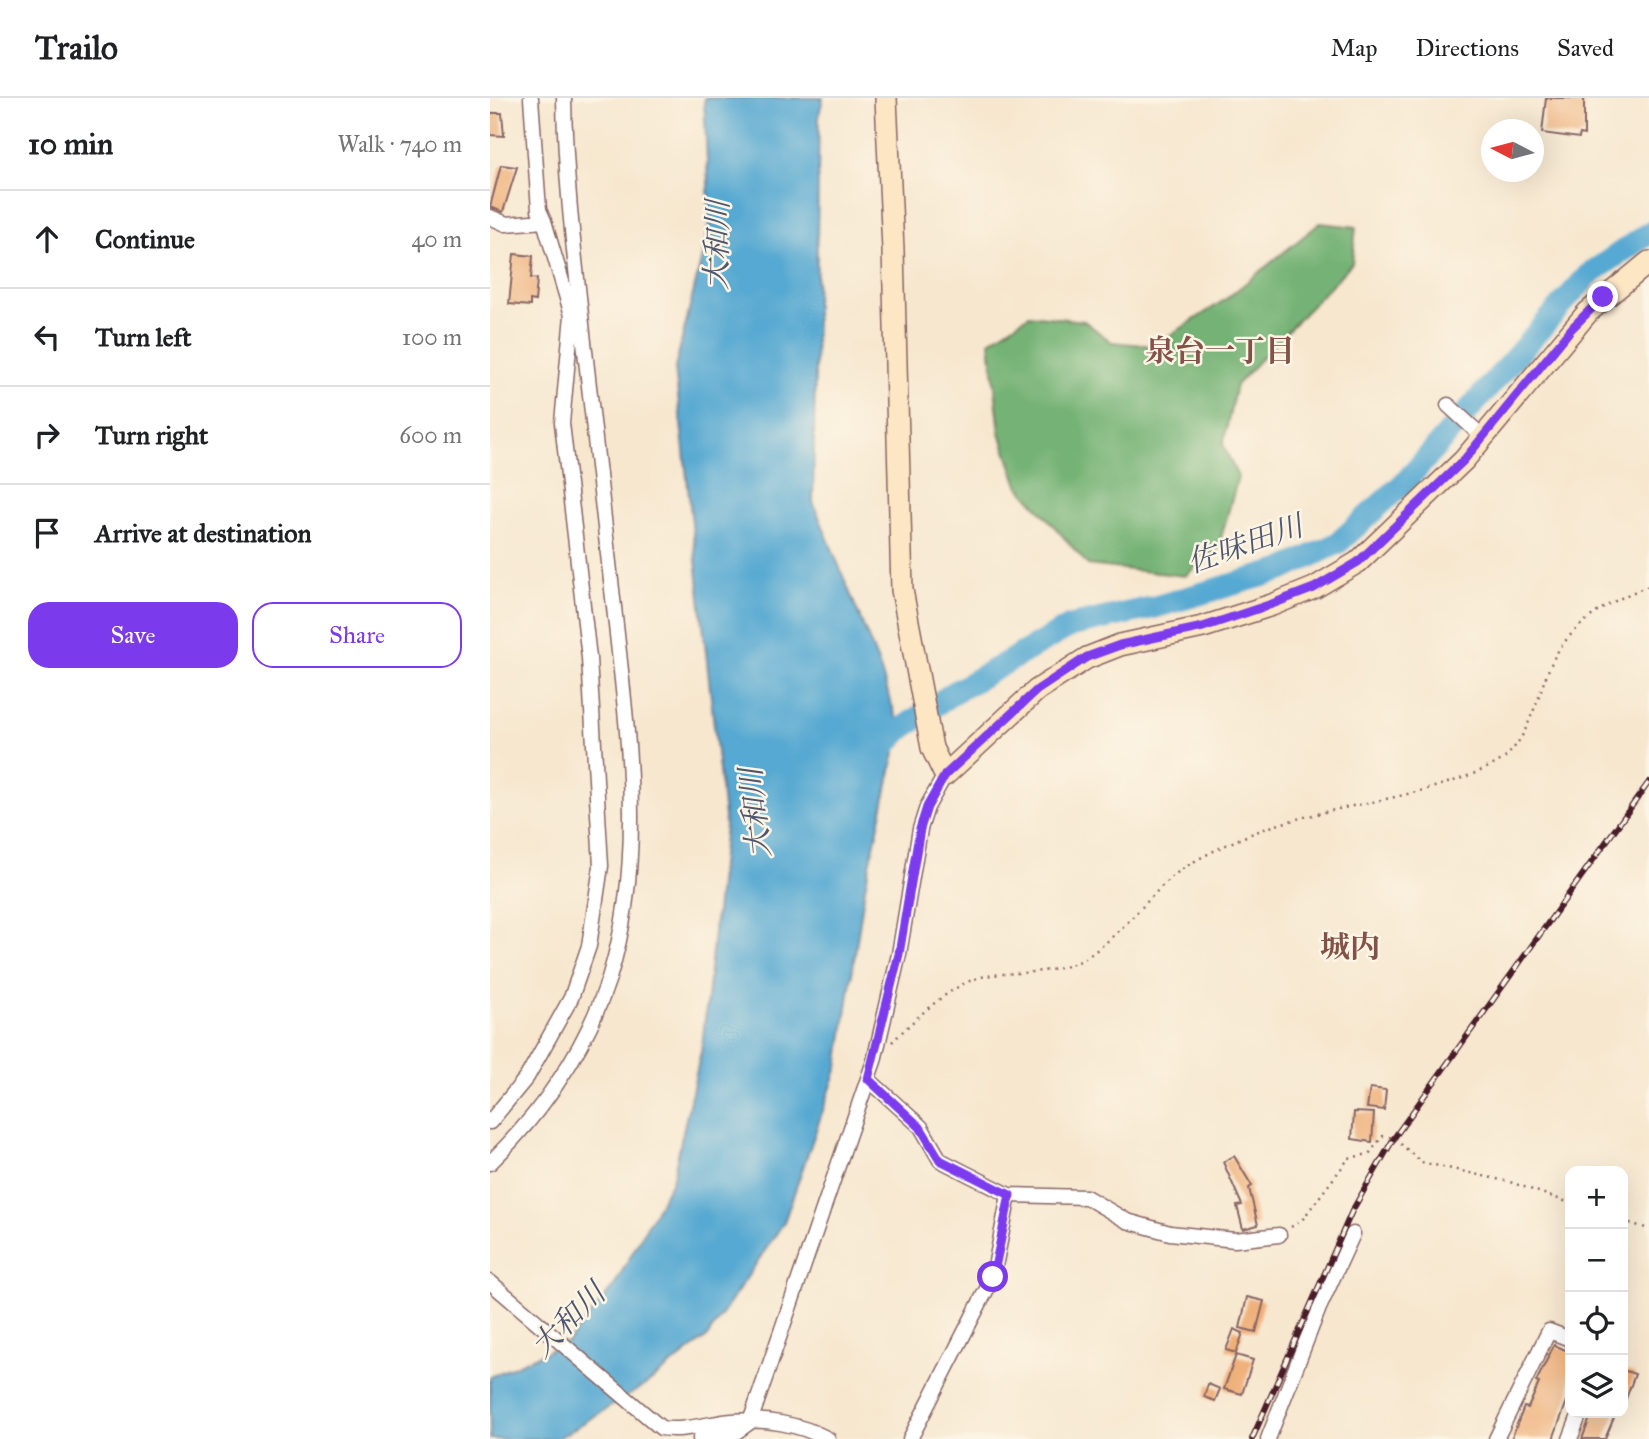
<!DOCTYPE html>
<html lang="en">
<head>
<meta charset="utf-8">
<style>
  body { margin:0; font-family:"IM FELL Great Primer","Noto Serif JP",serif; background:#f6f6f6; color:#202124 }
  .controls { position:absolute; right:21px; bottom:21px; display:grid; overflow:hidden; border-radius:14px; box-shadow:0 7px 28px #0002 }
  .controls button { width:63px; height:63px; display:grid; place-items:center; padding:0; border:0; border-bottom:2px solid #e0e0e0; background:#fff; color:#202124; font:35px sans-serif }
  .compass { position:absolute; left:991px; top:21px; width:63px; height:63px; border-radius:50%; background:#fff; box-shadow:0 7px 28px #0002; rotate:276deg }
  .stop { position:absolute; width:21px; height:21px; margin:-16px; border:5px solid #7c3aed; border-radius:50%; background:#fff }
  .stop.end { background:#7c3aed; border-color:#fff; box-shadow:0 2px 7px #0008 }
  .list { margin:0; padding:0; list-style:none }
  h2 { display:flex; justify-content:space-between; align-items:center; height:91px; margin:0; padding:0 28px; font-size:30px }
  h2 small { font-size:23px; font-weight:400; color:#757577 }
  .list li { display:grid; grid-template-columns:46px 1fr auto; gap:21px; align-items:center; box-sizing:border-box; height:98px; padding:0 28px; border-top:2px solid #e0e0e0 }
  .list b { display:block; font-size:26px; white-space:nowrap }
  .list em { font-size:23px; font-style:normal; color:#757577 }
  .actions { display:flex; gap:14px; padding:21px 28px }
  .actions a { flex:1; padding:16px 0; border:2px solid #7c3aed; border-radius:21px; text-align:center; font-size:24px; color:#7c3aed }
  .actions .main { background:#7c3aed; color:#fff }
  .icon { flex:none; width:38px; height:38px; fill:none; stroke:currentColor; stroke-width:2; stroke-linecap:round; stroke-linejoin:round }
  .map { position:relative; flex:none; width:1159px; height:1341px; overflow:hidden }
  header { display:flex; align-items:center; gap:42px; box-sizing:border-box; height:98px; padding:0 35px; background:#fff; border-bottom:2px solid #e0e0e0 }
  header strong { font-size:33px }
  nav { display:flex; gap:38px; margin-inline-start:auto; font-size:24px }
  main { display:flex }
  aside { flex:1; background:#fff }
  .map>svg:first-child { display:block }
</style>
</head>
<body>
<header>
<strong>Trailo</strong>
<nav><a>Map</a><a>Directions</a><a>Saved</a></nav>
</header>
<main>
<aside>
<h2>10 min<small>Walk · 740 m</small></h2>
<ul class="list">
<li><svg class="icon" aria-label="ahead" viewBox="0 0 24 24"><path d="M12 20V5M6 11l6-6 6 6"/></svg><div><b>Continue</b></div><em>40 m</em></li>
<li><svg class="icon" aria-label="left" viewBox="0 0 24 24"><path d="M17 20v-9H6M10 6l-5 5 5 5"/></svg><div><b>Turn left</b></div><em>100 m</em></li>
<li><svg class="icon" aria-label="right" viewBox="0 0 24 24"><path d="M7 20v-9h11M14 6l5 5-5 5"/></svg><div><b>Turn right</b></div><em>600 m</em></li>
<li><svg class="icon" aria-label="arrive" viewBox="0 0 24 24"><path d="M6 21V4h12l-3 4 3 4H6"/></svg><div><b>Arrive at destination</b></div></li>
</ul>
<div class="actions"><a class="main">Save</a><a>Share</a></div>
</aside>
<div class="map">
<svg width="1159" height="1341" viewBox="0 0 1159 1341">
  <rect width="100%" height="100%" fill="#fcf5e5"/>
  <filter id="ink" filterUnits="userSpaceOnUse"><feTurbulence type="fractalNoise" baseFrequency=".0143" numOctaves="2"/><feDisplacementMap in="SourceGraphic" scale="14" xChannelSelector="R" yChannelSelector="G"/><feConvolveMatrix kernelMatrix="1 2 1 2 8 2 1 2 1" color-interpolation-filters="sRGB"/></filter>
  <filter id="wash" filterUnits="userSpaceOnUse"><feTurbulence type="fractalNoise" baseFrequency=".00686" numOctaves="4" result="noise"/><feDisplacementMap in="SourceGraphic" scale="28" xChannelSelector="R" yChannelSelector="G"/><feGaussianBlur stdDeviation="1.57" result="paint"/><feColorMatrix in="noise" values="0 0 0 0 0 0 0 0 0 0 0 0 0 0 0 0 0 1.4 0 .05"/><feComposite in="paint" operator="in"/></filter>
  <g filter="url(#wash)">
    <rect width="100%" height="100%" fill="#f7e7cf"/>
    <path fill="#74b274" stroke="#5f6850" stroke-width="2" d="M 830,125 L 866,129 L 862,165 L 746,287 L 733,347 L 748,379 L 728,451 L 695,478 L 598,467 L 528,387 L 510,335 L 500,243 L 539,217 L 594,223 L 622,244 L 664,248 L 736,201 Z"/>
    <path fill="#57a9d2" stroke="#50647e" stroke-width="2" d="M 214,0 L 333,0 L 329,17 L 323,404 L 388,564 L 410,632 L 375,789 L 348,969 L 294,1124 L 217,1239 L 157,1286 L 67,1341 L 0,1341 L 0,1279 L 78,1244 L 124,1188 L 182,1083 L 212,949 L 235,728 L 185,270 L 220,126 Z"/>
    <g fill="none" stroke-linecap="round" stroke-linejoin="round">
      <path stroke="#57a9d2" stroke-width="23" d="M 389,654 L 410,632 L 463,595 L 580,528 L 665,509 L 792,472 L 848,445 L 916,383 L 1098,177 L 1159,135"/>
    </g>
    <g id="blocks">
      <path fill="#efae77" d="M 1056,0 L 1094,0 L 1094,37 L 1090,36 L 1089,40 L 1052,35 Z
        M 0,15 L 12,15 L 14,38 L 0,37 Z
        M 11,67 L 27,69 L 13,114 L 0,109 Z
        M 24,156 L 43,158 L 41,180 L 47,181 L 45,203 L 40,202 L 40,208 L 19,206 Z
        M 880,990 L 896,992 L 894,1012 L 877,1010 Z
        M 864,1014 L 884,1015 L 882,1044 L 862,1041 Z
        M 744,1058 L 762,1088 L 759,1090 L 768,1127 L 753,1131 L 747,1108 L 752,1107 L 733,1064 Z
        M 757,1199 L 774,1203 L 766,1234 L 750,1230 Z
        M 744,1231 L 753,1235 L 746,1255 L 736,1252 Z
        M 1064,1247 L 1080,1254 L 1080,1295 L 1063,1341 L 1021,1341 L 1034,1309 L 1038,1310 L 1049,1285 L 1046,1284 Z
        M 746,1257 L 763,1262 L 752,1296 L 734,1291 Z
        M 1133,1272 L 1145,1276 L 1134,1306 L 1133,1305 Z
        M 718,1286 L 730,1291 L 725,1303 L 714,1299 Z
        M 1102,1315 L 1126,1315 L 1115,1341 L 1092,1341 Z"/>
    </g>
  </g>
  <g filter="url(#ink)">
    <use href="#blocks" fill-opacity="0" stroke="#876564" stroke-width="2"/>
    <g fill="none" stroke-linecap="round" stroke-linejoin="round">
      <g stroke="#876564" stroke-width="17">
        <path id="street" d="M 41,0 L 49,112 L 54,123
          M 0,119 L 16,126 L 54,123 L 82,217 L 72,325 L 99,560 L 111,768 L 99,848 L 81,900 L 37,979 L 0,1024
          M 958,307 L 994,340
          M 378,981 L 431,1029 L 450,1062 L 519,1097 L 596,1099 L 637,1123 L 680,1135 L 745,1142 L 789,1137
          M 0,1065 C 53,1013 96,951 119,880 C 157,761 137,631 124,509 C 114,421 104,332 94,244 C 85,162 75,82 74,0
          M 0,1184 L 171,1330 C 194,1334 219,1325 242,1323 C 274,1320 310,1326 338,1341
          M 210,1341 L 246,1334 L 260,1324 L 384,963 L 409,856 L 430,731 L 437,709 L 455,677
          M 420,1341 L 503,1179 L 519,1097
          M 778,1341 L 829,1210 L 863,1136
          M 1006,1341 L 1059,1233 L 1080,1241
          M 1080,1341 L 1090,1315"/>
      </g>
      <g stroke="#876564" stroke-width="24">
        <path id="secondary" d="M 396,0 L 403,152 L 412,492 L 442,650 L 455,677 L 547,592 L 597,560 L 630,547 L 713,529 L 782,507 L 824,490 L 868,464 L 974,362 L 1098,214 L 1159,164"/>
      </g>
      <path stroke="#876564" stroke-width="2.5" stroke-dasharray="2 5" stroke-linecap="butt" d="M 402,944 C 425,921 464,883 496,878 C 527,873 561,877 590,863 C 620,847 652,808 676,784 C 695,766 725,752 749,741 C 830,705 923,706 1003,667 C 1040,649 1046,595 1064,560 C 1083,525 1122,501 1159,488
        M 1133,1123 L 1159,1131
        M 801,1129 L 812,1122 L 859,1060 L 879,1056 L 893,1038 L 904,1040 L 931,1064 L 1020,1084 L 1080,1105"/>
      <use href="#street" stroke="#fff" stroke-width="14"/>
      <use href="#secondary" stroke="#fce6c4" stroke-width="21"/>
      <g stroke="#4a1f2b" stroke-width="6">
        <path id="rail" d="M 762,1341 L 862,1113 L 904,1040 L 1159,684"/>
      </g>
      <use href="#rail" stroke="#fcf5e5" stroke-width="3.5" stroke-dasharray="10" stroke-linecap="butt"/>
    </g>
  </g>
  <g fill="none" stroke-linecap="round" stroke-linejoin="round" filter="url(#ink)">
    <path stroke="#7c3aed" stroke-width="9" d="M 503,1179 L 520,1097 L 450,1062 L 430,1029 L 378,981 L 409,856 L 430,731 L 437,709 L 455,677 L 547,592 L 597,559 L 630,547 L 713,529 L 782,506 L 824,490 L 868,464 L 974,362 L 1082,230 L 1113,199"/>
  </g>
  <g text-anchor="middle" stroke-width="5" stroke-linejoin="round" paint-order="stroke">
    <g font-size="30" font-style="italic" fill="#4f566e" stroke="#fcf5e5">
      <text transform="translate(227 147) rotate(-89)" y="10">大和川</text>
      <text transform="translate(755 446) rotate(-19)" y="10">佐味田川</text>
      <text transform="translate(265 715) rotate(-96)" y="10">大和川</text>
      <text transform="translate(78 1222) rotate(-45)" y="10">大和川</text>
    </g>
    <g font-size="30" font-weight="bold" fill="#845146" stroke="#fcf5e5">
      <text x="730" y="263">泉台一丁目</text>
      <text x="860" y="859">城内</text>
    </g>
  </g>
</svg>
<div class="controls">
<button>+</button>
<button>−</button>
<button><svg class="icon" aria-label="locate" viewBox="0 0 24 24"><circle cx="12" cy="12" r="6"/><path d="M12 2v4M12 18v4M2 12h4M18 12h4"/></svg></button>
<button><svg class="icon" aria-label="layers" viewBox="0 0 24 24"><path d="M12 4l9 5-9 5-9-5zM3 14l9 5 9-5"/></svg></button>
</div>
<svg class="compass" viewBox="-18 -18 36 36"><path d="M0-13l5 13h-10z" fill="#e53935"/><path d="M0 13l5-13h-10z" fill="#757577"/></svg>
<div class="stop" style="left:503px;top:1179px"></div>
<div class="stop end" style="left:1113px;top:199px"></div>
</div>
</main>
</body>
</html>
